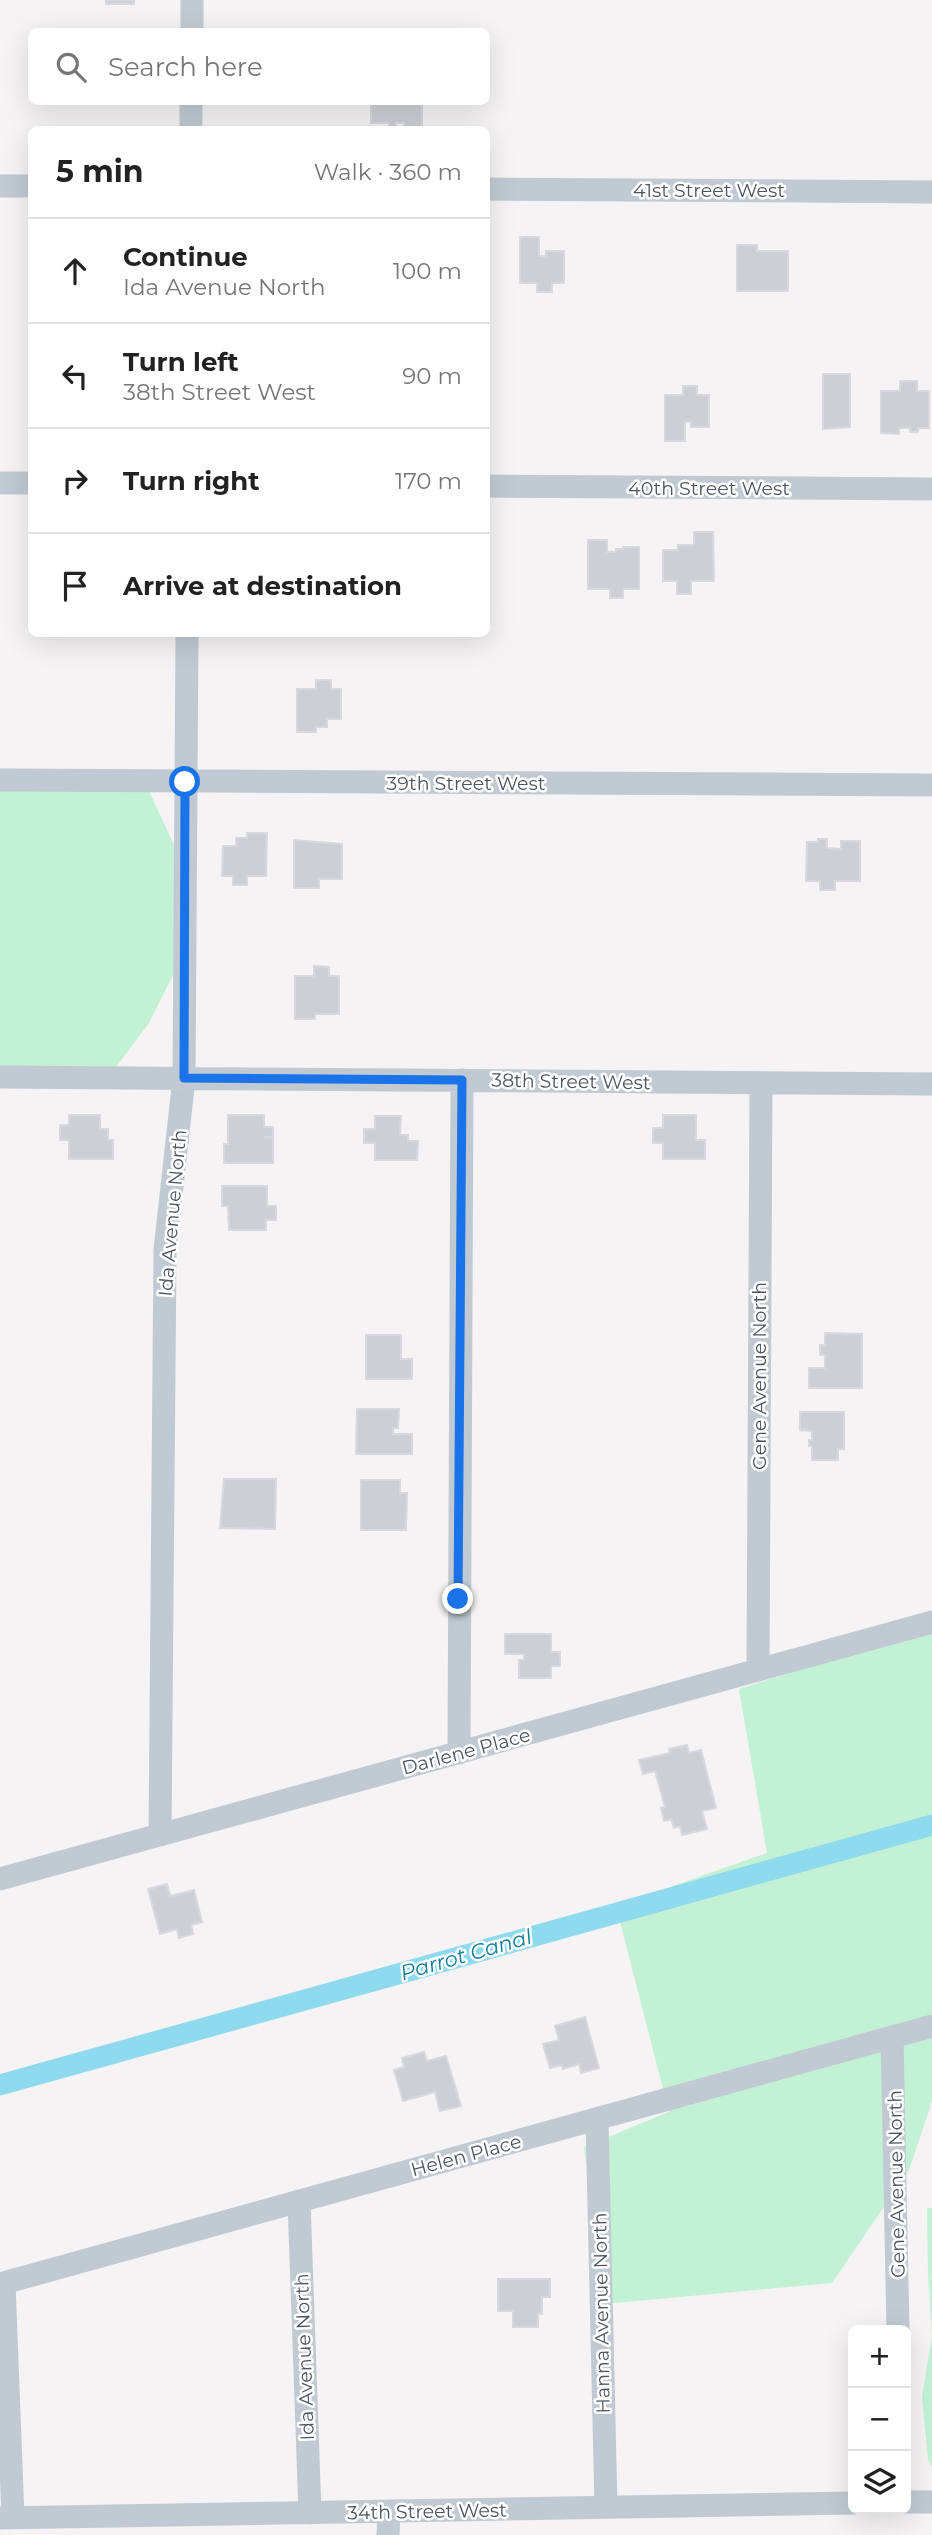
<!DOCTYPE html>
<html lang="en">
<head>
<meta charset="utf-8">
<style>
  body { margin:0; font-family:Montserrat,sans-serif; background:#f6f6f6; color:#222 }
  .controls { position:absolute; right:21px; bottom:21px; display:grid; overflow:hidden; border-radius:10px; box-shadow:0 7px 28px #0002 }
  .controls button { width:63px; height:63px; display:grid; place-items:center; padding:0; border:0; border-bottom:2px solid #e0e0e0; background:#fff; color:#222; font:35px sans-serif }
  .stop { position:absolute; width:21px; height:21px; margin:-16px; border:5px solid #1a73e8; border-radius:50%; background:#fff }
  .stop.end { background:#1a73e8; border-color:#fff; box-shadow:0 2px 7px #0008 }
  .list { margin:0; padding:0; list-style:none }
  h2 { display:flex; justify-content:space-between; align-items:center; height:91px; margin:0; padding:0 28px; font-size:30px }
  h2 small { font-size:23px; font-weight:400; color:#767676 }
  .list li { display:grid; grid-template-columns:46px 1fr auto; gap:21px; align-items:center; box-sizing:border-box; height:105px; padding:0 28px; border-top:2px solid #e0e0e0 }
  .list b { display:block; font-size:26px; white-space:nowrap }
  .list p { margin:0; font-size:23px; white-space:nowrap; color:#767676 }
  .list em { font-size:23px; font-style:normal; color:#767676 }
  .icon { flex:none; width:38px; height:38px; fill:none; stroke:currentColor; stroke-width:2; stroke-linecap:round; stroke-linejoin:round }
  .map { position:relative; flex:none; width:932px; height:2535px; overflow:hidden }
  .search { position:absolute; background:#fff; box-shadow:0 7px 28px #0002; left:28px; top:28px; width:462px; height:77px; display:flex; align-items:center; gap:18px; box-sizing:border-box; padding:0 24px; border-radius:10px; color:#767676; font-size:26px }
  .panel { position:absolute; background:#fff; box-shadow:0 7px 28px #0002; left:28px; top:126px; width:462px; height:511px; border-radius:10px }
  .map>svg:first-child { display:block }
</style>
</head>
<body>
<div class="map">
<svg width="932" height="2535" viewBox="0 0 932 2535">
  <rect width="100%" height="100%" fill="#f5f3f3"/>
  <path fill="#c3f1d5" d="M 0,774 L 143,778 L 176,849 L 184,925 L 173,975 L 149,1023 L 107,1079 L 0,1075 Z
    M 932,1628 L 932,2101 L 909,2170 L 832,2283 L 604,2304 L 584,2147 L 669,2112 L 616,1906 L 767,1853 L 739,1689 Z
    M 927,2208 L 932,2208 L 932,2467 L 928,2460 L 922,2397 L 932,2336 L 928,2273 Z"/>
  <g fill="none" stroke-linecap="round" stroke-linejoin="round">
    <path stroke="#90daee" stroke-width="21" d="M 0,2085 L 932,1825"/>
  </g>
  <path fill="#cdcfd5" stroke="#d7d9de" stroke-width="2" d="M 106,0 L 134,0 L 134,4 L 106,4 Z
    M 371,102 L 422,102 L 422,130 L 404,130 L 404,123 L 396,123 L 396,127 L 389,127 L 389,123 L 371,123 Z
    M 520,237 L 539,237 L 539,256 L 546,256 L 546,251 L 564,251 L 564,283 L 552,283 L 552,292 L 537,292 L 537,283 L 520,283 Z
    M 737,245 L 757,245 L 757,251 L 788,251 L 788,291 L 737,291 Z
    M 823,374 L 850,374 L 850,427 L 823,429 Z
    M 900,381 L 917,381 L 917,391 L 929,391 L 929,428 L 918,428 L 918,432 L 910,432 L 910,428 L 899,428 L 899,434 L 881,433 L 881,391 L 900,391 Z
    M 683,386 L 697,386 L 697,395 L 709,395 L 709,427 L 691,427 L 691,422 L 685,422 L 685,441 L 665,441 L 665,395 L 683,395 Z
    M 694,532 L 713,532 L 714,581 L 691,581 L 691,594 L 677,594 L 677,581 L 663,581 L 663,550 L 678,550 L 678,545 L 694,545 Z
    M 588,540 L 607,540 L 607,552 L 616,552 L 616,549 L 623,549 L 623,547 L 639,547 L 639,589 L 623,589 L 623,598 L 610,598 L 610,589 L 588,589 Z
    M 316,680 L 331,680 L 331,689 L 341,689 L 341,719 L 327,719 L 327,727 L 316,727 L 316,732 L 297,732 L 297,689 L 316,689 Z
    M 247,833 L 267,833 L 266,876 L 247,876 L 247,885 L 233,885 L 233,876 L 222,876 L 223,846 L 236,846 L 236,838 L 247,838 Z
    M 818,839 L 827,839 L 827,848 L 841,849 L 841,841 L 860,841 L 860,881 L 835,881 L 835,890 L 820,890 L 820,881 L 806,881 L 807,842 L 818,842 Z
    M 294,840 L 342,844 L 342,879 L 319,879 L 319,888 L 294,888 Z
    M 314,966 L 329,967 L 329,976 L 339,976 L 339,1014 L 315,1014 L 315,1019 L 295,1019 L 295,976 L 314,976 Z
    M 69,1115 L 100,1115 L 100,1129 L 108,1129 L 108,1140 L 113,1140 L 113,1159 L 69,1159 L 69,1140 L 60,1140 L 60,1125 L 69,1125 Z
    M 228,1115 L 264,1115 L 264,1127 L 273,1127 L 273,1137 L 264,1137 L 273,1138 L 273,1163 L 224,1163 L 224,1144 L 228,1144 Z
    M 663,1115 L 696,1115 L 696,1140 L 705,1140 L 705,1159 L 663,1159 L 663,1143 L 653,1143 L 653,1128 L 663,1128 Z
    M 375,1116 L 401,1116 L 400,1135 L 408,1135 L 408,1141 L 418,1141 L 417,1160 L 375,1160 L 375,1143 L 364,1143 L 364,1129 L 375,1129 Z
    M 222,1186 L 267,1186 L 267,1206 L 276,1206 L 276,1220 L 266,1220 L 266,1230 L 229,1230 L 228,1206 L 222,1206 Z
    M 825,1333 L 862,1334 L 862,1388 L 809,1388 L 809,1368 L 825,1368 L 825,1355 L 820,1355 L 820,1345 L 825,1345 Z
    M 366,1335 L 401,1335 L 401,1359 L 412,1359 L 412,1379 L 366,1379 Z
    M 357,1409 L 399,1409 L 398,1428 L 393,1428 L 393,1434 L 412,1434 L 412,1454 L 356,1454 Z
    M 800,1412 L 844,1412 L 844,1449 L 838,1449 L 838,1460 L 812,1460 L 812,1446 L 809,1446 L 809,1440 L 812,1440 L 812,1431 L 800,1430 Z
    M 224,1479 L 276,1479 L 275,1529 L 220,1528 Z
    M 361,1480 L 400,1480 L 400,1493 L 407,1493 L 406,1530 L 361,1530 Z
    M 505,1634 L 551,1634 L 551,1652 L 560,1652 L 560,1666 L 551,1666 L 551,1678 L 519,1678 L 519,1660 L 524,1660 L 524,1654 L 505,1654 Z
    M 687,1745 L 689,1753 L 701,1750 L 716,1808 L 702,1811 L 707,1829 L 682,1835 L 680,1826 L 674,1828 L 671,1819 L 664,1821 L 661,1808 L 665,1807 L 655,1771 L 643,1774 L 639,1760 L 670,1753 L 669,1749 Z
    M 167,1884 L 170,1896 L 194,1890 L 202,1922 L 191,1925 L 193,1934 L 179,1938 L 177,1929 L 160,1934 L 148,1889 Z
    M 585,2017 L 599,2068 L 581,2073 L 579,2064 L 563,2069 L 562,2065 L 550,2068 L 543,2044 L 559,2040 L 555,2026 Z
    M 424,2052 L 427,2061 L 446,2056 L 461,2106 L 440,2111 L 435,2092 L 403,2101 L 394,2070 L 404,2067 L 402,2058 Z
    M 498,2279 L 550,2279 L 550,2297 L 542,2297 L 542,2314 L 538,2314 L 538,2327 L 513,2327 L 513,2311 L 498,2311 Z"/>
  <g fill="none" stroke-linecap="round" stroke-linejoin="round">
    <path stroke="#c1cad2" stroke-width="23" d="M 192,32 L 192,0
      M 191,130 L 191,102
      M 0,186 L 32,186
      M 486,189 L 932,192
      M 0,483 L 32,483
      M 486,486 L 932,489
      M 0,780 L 932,785
      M 0,1077 L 932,1084
      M 758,1669 L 761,1083
      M 459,1753 L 462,1080
      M 160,1835 L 165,1250 L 184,1078 L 187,634
      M 0,1879 L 932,1622
      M 892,2037 L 898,2330
      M 597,2119 L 606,2507
      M 299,2201 L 310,2513
      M 4,2283 L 13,2517
      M 0,2284 L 932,2026
      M 906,2502 L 932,2502
      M 0,2518 L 853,2503
      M 388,2535 L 389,2511"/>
  </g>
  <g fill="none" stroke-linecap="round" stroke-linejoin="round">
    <path stroke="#1a73e8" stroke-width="9" d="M 185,782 L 184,1078 L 462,1080 L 458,1599"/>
  </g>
  <g text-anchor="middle" stroke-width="5" stroke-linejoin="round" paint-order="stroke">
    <g font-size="19" fill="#4a5661" stroke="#fff">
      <text x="709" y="197">41st Street West</text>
      <text x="709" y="495">40th Street West</text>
      <text x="466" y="790">39th Street West</text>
      <text transform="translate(571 1081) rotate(1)" y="7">38th Street West</text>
      <text transform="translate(172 1213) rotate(-85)" y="7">Ida Avenue North</text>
      <text transform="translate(759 1376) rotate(-90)" y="7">Gene Avenue North</text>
      <text transform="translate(466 1751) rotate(-15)" y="7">Darlene Place</text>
      <text transform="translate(466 2155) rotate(-15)" y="7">Helen Place</text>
      <text transform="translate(896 2184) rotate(-91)" y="7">Gene Avenue North</text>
      <text transform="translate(601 2313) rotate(-91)" y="7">Hanna Avenue North</text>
      <text transform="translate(304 2357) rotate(-92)" y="7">Ida Avenue North</text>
      <text transform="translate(427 2511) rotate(-1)" y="7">34th Street West</text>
    </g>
    <g font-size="21" font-style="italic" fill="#0c7c9b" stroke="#fff">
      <text transform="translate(466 1955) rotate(-16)" y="7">Parrot Canal</text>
    </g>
  </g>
</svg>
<div class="controls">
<button>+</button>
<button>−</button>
<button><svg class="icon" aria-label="layers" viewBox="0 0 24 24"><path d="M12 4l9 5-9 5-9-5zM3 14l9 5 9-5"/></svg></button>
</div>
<div class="stop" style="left:185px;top:782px"></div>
<div class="stop end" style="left:458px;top:1599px"></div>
<div class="search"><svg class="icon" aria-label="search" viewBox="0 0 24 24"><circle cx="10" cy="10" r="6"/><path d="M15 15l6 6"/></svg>Search here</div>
<section class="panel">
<h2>5 min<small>Walk · 360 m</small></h2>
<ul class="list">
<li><svg class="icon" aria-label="ahead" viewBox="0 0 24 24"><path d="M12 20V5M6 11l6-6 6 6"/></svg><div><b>Continue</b><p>Ida Avenue North</p></div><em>100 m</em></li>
<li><svg class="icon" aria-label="left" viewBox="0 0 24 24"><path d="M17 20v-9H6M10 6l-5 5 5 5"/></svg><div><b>Turn left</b><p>38th Street West</p></div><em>90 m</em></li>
<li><svg class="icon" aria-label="right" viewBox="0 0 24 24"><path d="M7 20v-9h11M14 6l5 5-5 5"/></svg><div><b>Turn right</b></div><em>170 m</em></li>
<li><svg class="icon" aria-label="arrive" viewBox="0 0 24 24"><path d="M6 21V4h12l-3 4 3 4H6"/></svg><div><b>Arrive at destination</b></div></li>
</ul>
</section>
</div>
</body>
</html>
